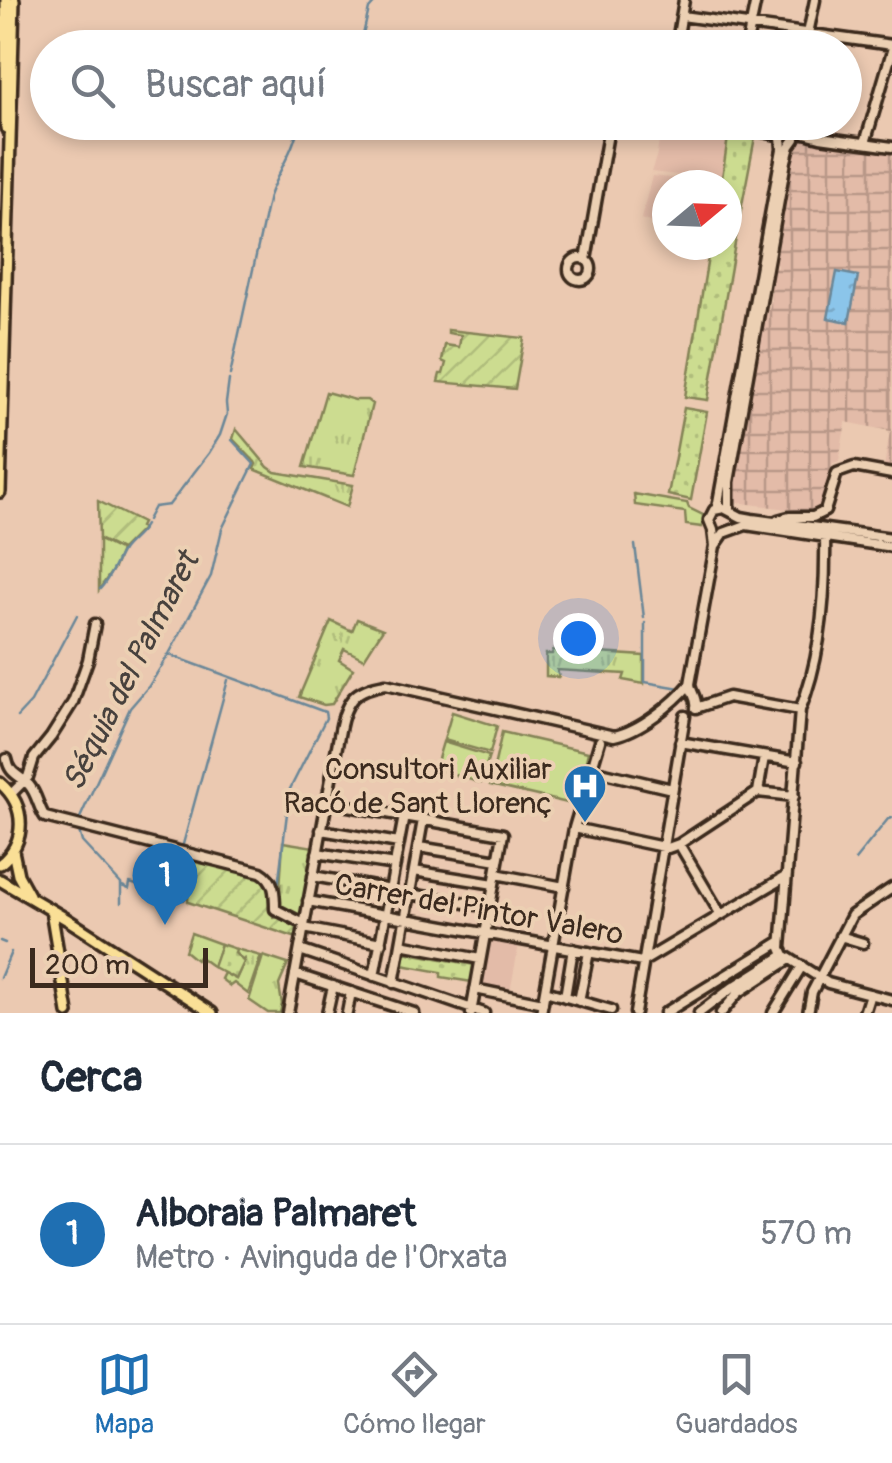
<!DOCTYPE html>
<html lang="es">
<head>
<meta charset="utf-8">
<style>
  body { margin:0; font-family:Pangolin,sans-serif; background:#f6f6f7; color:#1f2937 }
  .compass { position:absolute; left:652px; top:170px; width:90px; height:90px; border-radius:50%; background:#fff; box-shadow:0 5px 15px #0003; rotate:71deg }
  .scale { position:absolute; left:30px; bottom:25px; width:178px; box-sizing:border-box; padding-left:10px; border:5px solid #3b2a1e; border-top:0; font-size:28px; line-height:35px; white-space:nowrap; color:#3b2a1e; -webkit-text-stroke:8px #ecd0b3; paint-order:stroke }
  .you { position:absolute; left:578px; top:638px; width:35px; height:35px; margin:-25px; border:8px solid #fff; border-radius:50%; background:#1a73e8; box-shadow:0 0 0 15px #1a73e833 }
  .badge { display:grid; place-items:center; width:65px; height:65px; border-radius:50%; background:#1f6fb2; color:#fff; font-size:32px; font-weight:700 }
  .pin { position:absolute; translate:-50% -82px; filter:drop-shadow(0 2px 5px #0008) }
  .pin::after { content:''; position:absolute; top:52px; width:35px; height:30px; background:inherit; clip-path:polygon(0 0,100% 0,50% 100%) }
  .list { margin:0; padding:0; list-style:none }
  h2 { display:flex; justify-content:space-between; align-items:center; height:130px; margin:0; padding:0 40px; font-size:42px }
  h2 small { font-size:32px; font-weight:400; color:#747a83 }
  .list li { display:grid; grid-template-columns:65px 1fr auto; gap:30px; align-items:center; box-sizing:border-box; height:180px; padding:0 40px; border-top:2px solid #e0e1e3 }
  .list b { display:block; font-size:38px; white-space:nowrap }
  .list p { margin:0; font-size:32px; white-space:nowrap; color:#747a83 }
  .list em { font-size:32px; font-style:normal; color:#747a83 }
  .icon { flex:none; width:55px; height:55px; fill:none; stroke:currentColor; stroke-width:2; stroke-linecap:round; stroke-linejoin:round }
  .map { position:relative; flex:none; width:892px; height:1013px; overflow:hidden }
  .search { position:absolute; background:#fff; box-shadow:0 5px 15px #0003; left:30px; right:30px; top:30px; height:110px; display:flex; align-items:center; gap:25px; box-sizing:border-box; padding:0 35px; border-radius:55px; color:#747a83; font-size:38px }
  .sheet { height:310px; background:#fff }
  nav { display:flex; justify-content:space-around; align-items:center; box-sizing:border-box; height:140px; border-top:2px solid #e0e1e3; background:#fff; font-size:28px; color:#747a83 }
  nav a { display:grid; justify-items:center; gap:5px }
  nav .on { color:#1f6fb2 }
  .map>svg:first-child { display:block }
</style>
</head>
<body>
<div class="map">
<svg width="892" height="1013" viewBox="0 0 892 1013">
  <defs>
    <pattern id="industrial-grid" width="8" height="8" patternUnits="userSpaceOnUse" patternTransform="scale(2.5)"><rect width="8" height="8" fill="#e3bba8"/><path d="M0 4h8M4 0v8" fill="none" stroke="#b99888"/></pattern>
    <pattern id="grass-tufts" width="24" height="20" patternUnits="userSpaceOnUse" patternTransform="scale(2.5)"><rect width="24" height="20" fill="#ccdc90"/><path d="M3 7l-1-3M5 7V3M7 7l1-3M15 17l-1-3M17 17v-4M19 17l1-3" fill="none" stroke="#b0bd7c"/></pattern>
    <pattern id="park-dots" width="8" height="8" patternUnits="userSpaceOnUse" patternTransform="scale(2.5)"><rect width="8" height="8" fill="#ccdc90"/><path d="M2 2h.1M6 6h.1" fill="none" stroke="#b0bd7c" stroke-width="1.8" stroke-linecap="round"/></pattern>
    <pattern id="garden-furrows" width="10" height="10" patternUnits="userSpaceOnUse" patternTransform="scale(2.5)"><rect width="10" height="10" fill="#ccdc90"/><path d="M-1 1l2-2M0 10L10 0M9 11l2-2" fill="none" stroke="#b0bd7c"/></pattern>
    <pattern id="water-ripples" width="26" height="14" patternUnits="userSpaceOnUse" patternTransform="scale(2.5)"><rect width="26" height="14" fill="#8bc5ea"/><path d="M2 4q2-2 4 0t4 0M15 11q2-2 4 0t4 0" fill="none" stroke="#79a9c8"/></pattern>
  </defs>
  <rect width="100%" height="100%" fill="#ebc9b1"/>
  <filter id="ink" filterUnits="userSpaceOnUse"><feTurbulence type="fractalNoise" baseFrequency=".01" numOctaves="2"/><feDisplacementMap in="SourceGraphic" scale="20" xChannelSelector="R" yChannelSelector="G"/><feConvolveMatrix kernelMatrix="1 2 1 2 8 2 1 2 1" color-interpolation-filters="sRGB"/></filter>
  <g filter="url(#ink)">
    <path fill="#e3bba8" d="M 662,123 L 685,123 L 729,130 L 722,180 L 651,172 L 657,154 Z
      M 652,176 L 721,184 L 667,185 L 667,228 L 641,219 Z
      M 491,939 L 519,944 L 510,992 L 483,987 Z"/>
    <path fill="url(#industrial-grid)" d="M 802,140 L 892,153 L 892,468 L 884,467 L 890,431 L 846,422 L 839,461 L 833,463 L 821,505 L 819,509 L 811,512 L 734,502 L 732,497 L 764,310 L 769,309 L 771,301 L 771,287 L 769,283 L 772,269 L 777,268 L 778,265 L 773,262 L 793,148 Z"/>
    <path fill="url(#grass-tufts)" stroke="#848357" stroke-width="2.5" d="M 326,392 L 355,400 L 367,400 L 372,404 L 354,475 L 304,467 Z
      M 236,429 L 268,467 L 275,472 L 353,485 L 347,507 L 254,469 L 256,464 L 255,462 L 233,439 Z
      M 634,494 L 687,503 L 689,508 L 703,515 L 702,527 L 686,525 L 685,512 L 635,505 Z
      M 99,540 L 121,551 L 114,568 L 99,590 Z
      M 357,619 L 383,629 L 364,659 L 344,649 L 339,660 L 353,669 L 332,704 L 324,705 L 299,697 L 331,621 L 352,631 Z
      M 553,650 L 644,656 L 644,684 L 623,680 L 625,674 L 557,670 L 559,677 L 546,676 L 546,654 L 552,654 Z
      M 283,842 L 314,847 L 301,917 L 284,909 L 279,904 Z
      M 191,933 L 221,944 L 213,967 L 199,957 L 196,960 L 185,951 Z
      M 236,949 L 261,956 L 248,994 L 234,983 L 230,986 L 221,979 L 224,973 L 236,979 L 245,958 L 242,961 L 235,953 Z
      M 263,956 L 288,964 L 279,985 L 282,1004 L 280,1013 L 268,1013 L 249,1000 Z"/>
    <path fill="url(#park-dots)" stroke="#848357" stroke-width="2.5" d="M 729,130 L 755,137 L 738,226 L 708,400 L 685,397 L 710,245 L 727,245 L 727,185 L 721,185 Z
      M 684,408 L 707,412 L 691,500 L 668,495 Z
      M 221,944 L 236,949 L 235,953 L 244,962 L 236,979 L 213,967 Z
      M 404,952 L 475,965 L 472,982 L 441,977 L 441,972 L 402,965 Z"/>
    <path fill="url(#garden-furrows)" stroke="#848357" stroke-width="2.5" d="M 448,330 L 524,338 L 515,389 L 438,382 L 440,374 L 443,374 L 446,363 L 442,361 L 445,345 L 459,347 L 461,335 L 448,333 Z
      M 98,501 L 142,523 L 140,527 L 142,529 L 121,550 L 99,539 Z
      M 190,857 L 257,874 L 267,879 C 272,892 268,908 274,918 L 282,917 L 298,924 L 297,938 L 188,902 Z"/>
    <path fill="#ccdc90" stroke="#848357" stroke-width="2.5" d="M 452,712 L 497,726 L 490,753 L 444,740 Z
      M 502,732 L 588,752 L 576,805 L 490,785 Z
      M 443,742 L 489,756 L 481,783 L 435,769 Z"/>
    <path fill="url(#water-ripples)" stroke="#6b8798" stroke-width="2.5" d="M 837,272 L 858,276 L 849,322 L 828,318 Z"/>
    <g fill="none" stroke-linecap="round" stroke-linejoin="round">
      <path stroke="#6b8798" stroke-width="2.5" d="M 360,48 L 369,9 L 377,0
        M 230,375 L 269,196 C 278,171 295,149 299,122
        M 147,520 L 154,507 L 169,505 L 209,453 L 220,435 L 227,414 L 226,403 L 229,380
        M 635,545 L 644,618
        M 100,589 C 111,577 114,564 122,551 C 128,542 139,536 145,525
        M 645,623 L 645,682 L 680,688
        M 170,655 L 325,712 L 326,718 L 290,789 L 277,894
        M 17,717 L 31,702 L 77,615
        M 80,818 L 130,708 L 149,686 L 169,654 L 211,576 L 222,529 L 254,464 L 232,440
        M 79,831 L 82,842 L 121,884 L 121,903
        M 182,848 L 228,680
        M 855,860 L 888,819 L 892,818
        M 122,886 L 129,889 L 130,883 L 184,900 L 187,896 L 189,859
        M 0,941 L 5,943
        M 0,978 L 11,952"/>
      <g stroke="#3b2a1e" stroke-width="15">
        <path id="minor" d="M 682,16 L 892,45
          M 676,48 L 684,0
          M 746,48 L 756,0
          M 805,48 L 815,0
          M 717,122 L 781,136
          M 793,130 L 820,137 L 892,147
          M 865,143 L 892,51
          M569 269a11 11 0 1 1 22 0a11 11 0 1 1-22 0Z
          M 586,260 L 610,122
          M 717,508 L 782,149 L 781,136
          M 729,509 L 729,482 L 786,161 L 790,146 L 795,139 L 794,130
          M 778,520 L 789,517 L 813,517 L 825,511 L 837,473 L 854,467 L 892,474
          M 825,537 C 826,594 822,657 800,710 L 781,948 L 784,955 L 828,983 L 892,1000
          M 715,546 L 724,533 L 746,525 L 892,547
          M 696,708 C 698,699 691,693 690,684 L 715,546 L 713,530 L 709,520 L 714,510 L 724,508 L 741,517 L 752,519 L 892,538
          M 696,708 L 728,697 L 800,710
          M 680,742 L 797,762
          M 7,759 C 10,775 19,774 29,785 C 37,794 38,807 45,817 L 261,872 C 275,880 275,894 275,909 L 304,924
          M 592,770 L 672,789
          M 758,792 L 764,757
          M 11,794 L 28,777 L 34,758 L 51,737 L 73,702 L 88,660 L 95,624
          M 326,802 L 503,834 L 471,1013
          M 574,828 L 668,848 L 679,844 L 758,792 L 794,796
          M 321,830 L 399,843
          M 679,844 L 721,915
          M 419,847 L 498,860
          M 317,853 L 395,865
          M 414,871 L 494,884
          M 496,874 L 564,887
          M 313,876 L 391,890
          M 410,894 L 490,907
          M 308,901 L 642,962 L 785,877
          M 304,928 L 381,943
          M 840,936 L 863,943
          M 401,944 L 480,959
          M 300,950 L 484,1013
          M 295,974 L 414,1013
          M 374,976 L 404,816
          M 394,983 L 423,820
          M 475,989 L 543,1003
          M 545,991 L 611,1010
          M 565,997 L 573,949
          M 579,1001 L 589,952
          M 288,1013 L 340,730 C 346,699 355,689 386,684 L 614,736 C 640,731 674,703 690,684
          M 327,1013 L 333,986
          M 347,1013 L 351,992
          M 541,1013 L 574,828 L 600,741
          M 635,1013 L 685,716
          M 665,1013 L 780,942
          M 699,1013 L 732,988 L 784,955
          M 721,1013 L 738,993 L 790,959
          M 773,1013 L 802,966
          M 808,1013 L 812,992 L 852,915 L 892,888
          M 864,1013 L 870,994"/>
      </g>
      <g stroke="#3b2a1e" stroke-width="16">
        <path id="major" d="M 6,128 L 6,0
          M 0,492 L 14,0
          M 0,783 C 27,806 27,842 0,864
          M 13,851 L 18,875 L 29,895
          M 0,880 L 68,920 L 212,1013
          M 51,910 L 68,1013"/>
      </g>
      <use href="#minor" stroke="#ecd0b3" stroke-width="8"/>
      <use href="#major" stroke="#fadf96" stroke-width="9"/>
    </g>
  </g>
  <defs>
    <g id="hospital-pin" transform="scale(2.25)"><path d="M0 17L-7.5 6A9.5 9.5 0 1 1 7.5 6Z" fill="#1f6fb2" stroke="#ecd0b3"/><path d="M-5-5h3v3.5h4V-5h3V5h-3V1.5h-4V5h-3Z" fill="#fff"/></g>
  </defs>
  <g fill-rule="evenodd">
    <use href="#hospital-pin" x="585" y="786"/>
  </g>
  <g text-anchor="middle" stroke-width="8" stroke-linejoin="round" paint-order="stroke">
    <g font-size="30" fill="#3b2a1e" stroke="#ecd0b3" text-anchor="end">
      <text x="552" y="779">Consultori Auxiliar<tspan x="552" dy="34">Racó de Sant Llorenç</tspan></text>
    </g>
    <g font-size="30" fill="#3b2a1e" stroke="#ecd0b3">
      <text transform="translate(479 909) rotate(10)" y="10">Carrer del Pintor Valero</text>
    </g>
    <g font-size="32" font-style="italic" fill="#47413d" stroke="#ecd0b3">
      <text transform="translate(130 671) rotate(-63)" y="11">Séquia del Palmaret</text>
    </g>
  </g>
</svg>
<svg class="compass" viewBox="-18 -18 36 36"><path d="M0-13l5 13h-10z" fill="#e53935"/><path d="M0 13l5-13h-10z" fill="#747a83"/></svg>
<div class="scale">200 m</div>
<div class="you"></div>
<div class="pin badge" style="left:165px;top:925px">1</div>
<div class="search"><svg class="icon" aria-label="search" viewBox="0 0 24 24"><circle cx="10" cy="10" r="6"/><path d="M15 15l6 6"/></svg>Buscar aquí</div>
</div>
<section class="sheet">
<h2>Cerca<small></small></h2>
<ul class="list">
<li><span class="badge">1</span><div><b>Alboraia Palmaret</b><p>Metro · Avinguda de l'Orxata</p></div><em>570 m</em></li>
</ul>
</section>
<nav>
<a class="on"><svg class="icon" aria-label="map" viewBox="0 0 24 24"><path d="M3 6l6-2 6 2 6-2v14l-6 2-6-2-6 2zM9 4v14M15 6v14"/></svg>Mapa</a>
<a><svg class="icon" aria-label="directions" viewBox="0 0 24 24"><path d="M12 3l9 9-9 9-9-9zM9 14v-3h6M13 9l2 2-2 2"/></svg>Cómo llegar</a>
<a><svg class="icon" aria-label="saved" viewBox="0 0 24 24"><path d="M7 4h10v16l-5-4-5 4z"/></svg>Guardados</a>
</nav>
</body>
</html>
